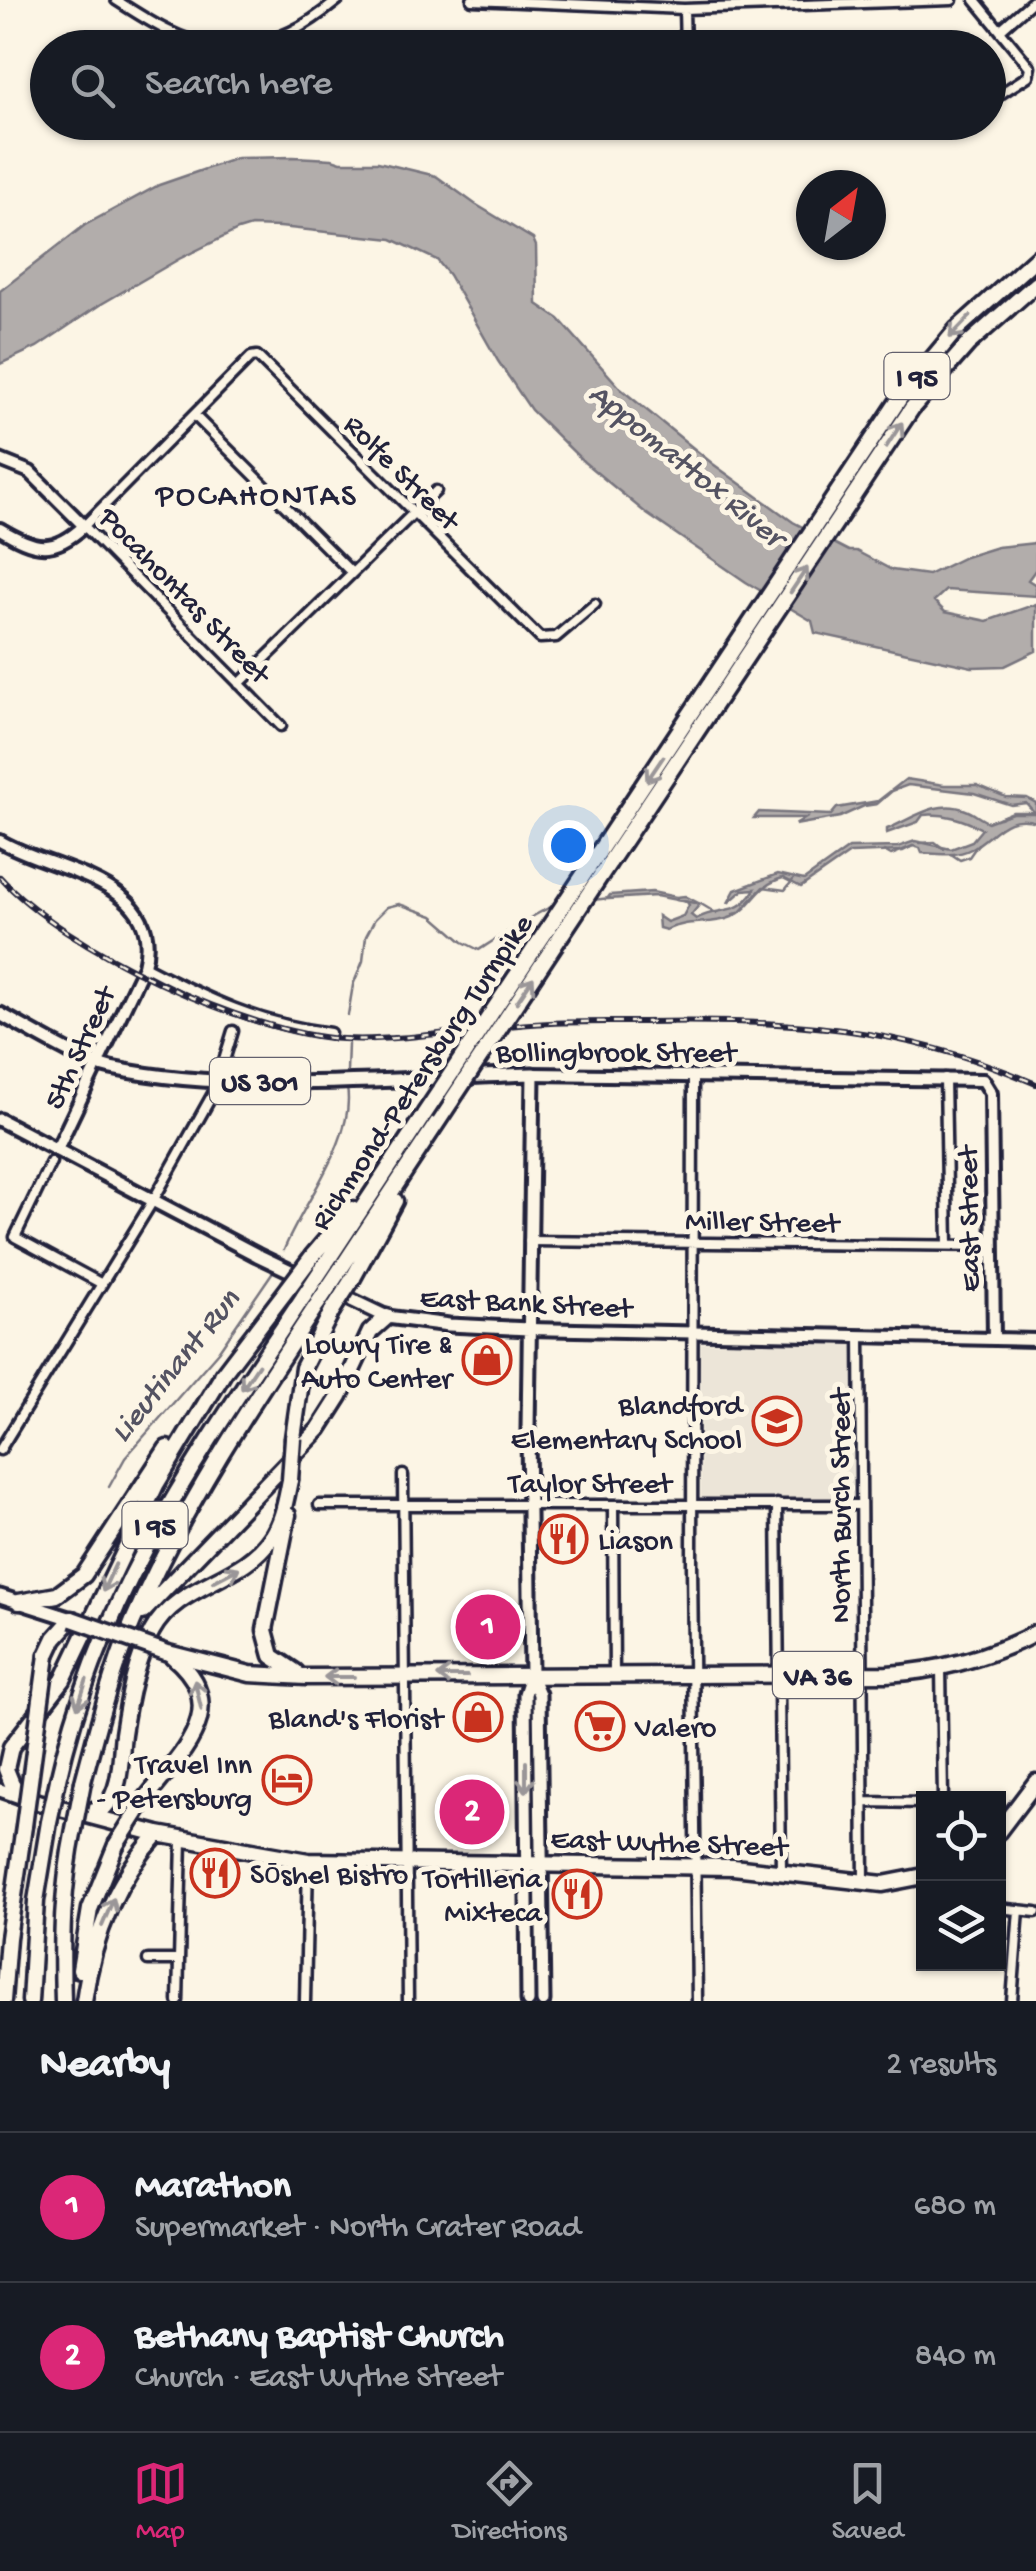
<!DOCTYPE html>
<html lang="en">
<head>
<meta charset="utf-8">
<style>
  body { margin:0; font-family:"Gochi Hand",sans-serif; background:#20242c; color:#f1f3f6 }
  .controls { position:absolute; right:30px; bottom:30px; display:grid; overflow:hidden; border-radius:0px; box-shadow:0 2px 8px #0004 }
  .controls button { width:90px; height:90px; display:grid; place-items:center; padding:0; border:0; border-bottom:2px solid #363941; background:#171b24; color:#f1f3f6; font:50px sans-serif }
  .compass { position:absolute; left:796px; top:170px; width:90px; height:90px; border-radius:50%; background:#171b24; box-shadow:0 2px 8px #0004; rotate:31deg }
  .you { position:absolute; left:568px; top:845px; width:35px; height:35px; margin:-25px; border:8px solid #fff; border-radius:50%; background:#1a73e8; box-shadow:0 0 0 15px #1a73e833 }
  .badge { display:grid; place-items:center; width:65px; height:65px; border-radius:50%; background:#db2777; color:#fff; font-size:32px; font-weight:700 }
  .pin { position:absolute; translate:-50% -50%; border:5px solid #fff; box-shadow:0 2px 10px #0006 }
  .list { margin:0; padding:0; list-style:none }
  h2 { display:flex; justify-content:space-between; align-items:center; height:130px; margin:0; padding:0 40px; font-size:42px }
  h2 small { font-size:32px; font-weight:400; color:#9ea1a6 }
  .list li { display:grid; grid-template-columns:65px 1fr auto; gap:30px; align-items:center; box-sizing:border-box; height:150px; padding:0 40px; border-top:2px solid #363941 }
  .list b { display:block; font-size:38px; white-space:nowrap }
  .list p { margin:0; font-size:32px; white-space:nowrap; color:#9ea1a6 }
  .list em { font-size:32px; font-style:normal; color:#9ea1a6 }
  .icon { flex:none; width:55px; height:55px; fill:none; stroke:currentColor; stroke-width:2; stroke-linecap:round; stroke-linejoin:round }
  .map { position:relative; flex:none; width:1036px; height:2001px; overflow:hidden }
  .search { position:absolute; background:#171b24; box-shadow:0 2px 8px #0004; left:30px; right:30px; top:30px; height:110px; display:flex; align-items:center; gap:25px; box-sizing:border-box; padding:0 35px; border-radius:55px; color:#9ea1a6; font-size:38px }
  .sheet { height:430px; background:#171b24 }
  nav { display:flex; justify-content:space-around; align-items:center; box-sizing:border-box; height:140px; border-top:2px solid #363941; background:#171b24; font-size:28px; color:#9ea1a6 }
  nav a { display:grid; justify-items:center; gap:5px }
  nav .on { color:#db2777 }
  .map>svg:first-child { display:block }
</style>
</head>
<body>
<div class="map">
<svg width="1036" height="2001" viewBox="0 0 1036 2001">
  <rect width="100%" height="100%" fill="#fcf5e5"/>
  <filter id="ink" filterUnits="userSpaceOnUse"><feTurbulence type="fractalNoise" baseFrequency=".01" numOctaves="2"/><feDisplacementMap in="SourceGraphic" scale="20" xChannelSelector="R" yChannelSelector="G"/><feConvolveMatrix kernelMatrix="1 2 1 2 8 2 1 2 1" color-interpolation-filters="sRGB"/></filter>
  <g filter="url(#ink)">
    <path fill="#ece5d8" d="M 852,1342 L 853,1499 L 701,1499 L 700,1343 Z"/>
    <path fill="#b2adab" stroke="#78757e" stroke-width="2.5" d="M 293,157 L 332,159 L 341,162 L 378,162 L 436,176 L 475,204 L 533,239 L 536,246 L 537,304 L 559,319 L 622,390 L 713,464 L 793,522 L 849,551 L 856,551 L 892,570 L 928,575 L 965,557 L 997,547 L 1036,543 L 1036,569 L 1028,580 L 1036,585 L 1036,596 L 946,590 L 934,601 L 945,612 L 987,621 L 1036,604 L 1036,651 L 1005,666 L 972,667 L 815,633 L 812,621 L 746,582 L 647,514 L 584,462 L 531,410 L 498,361 L 449,275 L 437,260 L 392,239 L 280,227 L 251,226 L 238,230 L 179,259 L 98,306 L 37,347 L 0,364 L 0,291 L 85,225 L 159,185 L 237,158 Z
      M 906,779 L 944,785 L 977,785 L 1006,797 L 1027,798 L 1036,803 L 1036,822 C 1006,812 994,836 971,849 C 956,857 938,854 922,853 L 920,848 L 913,846 L 903,851 L 850,853 L 801,887 L 783,878 C 756,885 754,907 732,917 C 711,926 687,919 666,930 L 659,928 L 658,916 L 667,922 L 683,916 L 689,905 L 687,902 L 656,896 L 607,899 L 610,895 L 652,892 L 676,897 L 685,896 L 700,904 L 691,915 L 696,919 C 720,905 738,918 755,889 L 743,890 L 728,903 L 735,890 L 778,874 L 804,880 L 849,848 L 898,847 L 915,841 L 951,849 L 972,841 L 982,829 C 963,819 945,813 923,815 L 918,822 L 887,833 L 887,829 C 912,819 937,798 966,810 C 974,813 980,819 988,822 L 1012,813 L 1035,813 L 1026,803 L 1011,805 L 974,793 L 908,785 L 892,791 L 877,804 L 864,806 L 840,817 L 795,825 L 806,818 L 754,818 L 759,812 L 831,815 L 837,808 L 878,801 Z"/>
    <g fill="none" stroke-linecap="round" stroke-linejoin="round">
      <path stroke="#78757e" stroke-width="2.5" d="M 999,818 L 1013,812 L 1036,812
        M 920,843 L 935,842 L 944,849
        M 884,851 L 891,855 L 913,846
        M 951,854 L 960,860 L 969,857 L 978,844
        M 593,900 L 610,898
        M 677,900 L 701,904 L 716,913
        M 733,914 L 739,913 L 763,887 L 785,890 L 793,880
        M 348,1015 L 353,985 L 363,961 L 366,936 L 375,919 L 387,907 L 399,904 L 433,916 L 463,942 L 479,950 C 493,941 544,907 555,906
        M 347,1071 L 348,1044
        M 284,1250 C 302,1204 356,1139 347,1088
        M 109,1487 L 125,1458 L 218,1352 L 274,1270
        M 0,1646 L 1,1635"/>
      <g stroke="#22223b" stroke-width="15">
        <path id="street" d="M 116,0 C 150,22 181,42 221,48
          M 472,0 L 684,9 L 952,0
          M 975,0 L 1030,67 L 1028,76 L 988,102
          M 684,9 L 685,48
          M 1000,30 L 1034,0
          M 236,48 C 280,41 304,28 338,0
          M 687,122 L 697,132 L 931,122
          M 194,415 L 352,573
          M 239,684 L 436,491
          M 281,726 L 84,526 L 251,357 L 257,356 L 540,638 L 556,637 L 595,604
          M 144,966 C 207,999 259,1024 330,1033
          M 693,1076 L 692,1565 L 697,2001
          M 945,1078 L 948,1245
          M 51,1162 L 15,1237 L 102,1284
          M 529,1241 L 993,1246
          M 860,1336 L 864,1882
          M 0,1450 L 154,1199 L 215,1090 L 233,1031
          M 403,1475 L 408,2001
          M 777,1504 L 781,1872
          M 319,1505 L 861,1505
          M 613,1505 L 614,1676
          M 941,1668 L 943,1799
          M 864,1802 L 924,1803
          M 998,1908 L 1036,1912
          M 148,1960 L 179,1960
          M 178,2001 L 182,1840
          M 305,2001 L 308,1861
          M 1012,2001 L 1019,1910"/>
      </g>
      <g stroke="#22223b" stroke-width="18">
        <path id="secondary" d="M 0,460 L 30,472 L 84,526 C 53,555 35,550 0,529
          M 0,841 C 52,872 166,880 144,966 L 57,1149
          M 533,1074 L 983,1080 L 991,1093 L 994,1338
          M 529,1329 L 1036,1340"/>
      </g>
      <g stroke="#22223b" stroke-width="19">
        <path id="primary" d="M 0,1014 C 30,1030 79,1061 111,1068 C 239,1095 401,1078 533,1074 L 528,1430 L 531,1676 L 525,1694 L 528,2001
          M 0,1120 L 257,1255 L 387,1317 L 449,1325 L 529,1329
          M 0,1596 L 72,1619
          M 531,1676 L 539,1694 L 543,2001
          M 0,1790 L 23,1798"/>
      </g>
      <g stroke="#22223b" stroke-width="21">
        <path id="highway" d="M 598,853 L 902,395 L 957,329 L 1036,258
          M 609,863 L 912,408 L 968,344 L 1036,284
          M 313,1255 L 352,1209
          M 326,1263 L 425,1113
          M 340,1270 L 452,1100
          M 353,1278 L 395,1201
          M 225,1371 L 156,1485 L 63,1680 L 11,1747 L 6,1769 L 12,1784 L 23,1798 L 158,1834 L 308,1861 L 733,1867 L 883,1884 L 924,1876
          M 222,1375 L 289,1287
          M 293,1438 L 303,1368 L 332,1311
          M 288,1515 L 265,1630 L 272,1656 L 296,1672
          M 19,1602 L 57,1595 L 84,1575 L 167,1448
          M 143,1612 L 319,1429 L 340,1396 L 370,1332 L 387,1317
          M 168,1653 L 250,1674 L 306,1677 L 887,1674 C 941,1671 988,1658 1036,1633
          M 47,1655 L 55,1638 L 72,1619
          M 58,1780 C 100,1591 200,1453 304,1296
          M 83,1782 C 97,1728 111,1673 133,1621 C 182,1508 250,1406 318,1303
          M 144,1801 C 182,1751 234,1708 172,1656
          M 86,1812 L 105,1807 C 122,1789 120,1758 123,1734 C 128,1700 135,1662 152,1631 C 178,1583 241,1582 271,1538 C 283,1521 286,1499 290,1480
          M 998,1832 L 1036,1782
          M 80,1970 L 90,1909 L 116,1845
          M 3,2001 L 8,1938 L 24,1826
          M 30,2001 L 36,1901 L 49,1822
          M 63,2001 C 61,1941 62,1888 74,1829
          M 84,2001 C 93,1938 114,1881 158,1834"/>
      </g>
      <use href="#street" stroke="#fcf5e5" stroke-width="8"/>
      <use href="#secondary" stroke="#fcf5e5" stroke-width="10"/>
      <use href="#primary" stroke="#fcf5e5" stroke-width="11"/>
      <use href="#highway" stroke="#fcf5e5" stroke-width="14"/>
      <g stroke="#22223b" stroke-width="6">
        <path id="rail" d="M 0,877 C 63,948 247,1034 343,1039 C 405,1042 469,1028 531,1024 C 569,1021 607,1022 644,1022 C 786,1019 904,1026 1036,1084"/>
      </g>
      <use href="#rail" stroke="#fcf5e5" stroke-width="2.5" stroke-dasharray="8" stroke-linecap="butt"/>
      <g stroke="#22223b" stroke-width="21" stroke-linecap="butt">
        <path id="highway-bridge" d="M 452,1100 L 609,863
          M 425,1113 L 598,853
          M 289,1287 L 313,1255
          M 304,1296 L 326,1263
          M 318,1303 L 340,1270
          M 332,1311 L 353,1278
          M 290,1480 L 293,1438
          M 72,1619 L 168,1653
          M 49,1822 L 58,1780
          M 24,1826 L 47,1655
          M 74,1829 L 83,1782
          M 116,1845 L 144,1801"/>
      </g>
      <use href="#highway-bridge" stroke="#fcf5e5" stroke-width="14"/>
    </g>
    <defs><path id="oneway-shaft" d="M-6 0H5M1.5-3L5.5 0L1.5 3" fill="none" stroke-width="1.6" stroke-linecap="round" stroke-linejoin="round" transform="scale(2.5)"/></defs>
    <g stroke="#9a9698">
      <use href="#oneway-shaft" transform="translate(960 327) rotate(134)"/>
      <use href="#oneway-shaft" transform="translate(894 435) rotate(-57)"/>
      <use href="#oneway-shaft" transform="translate(799 580) rotate(-56)"/>
      <use href="#oneway-shaft" transform="translate(655 769) rotate(124)"/>
      <use href="#oneway-shaft" transform="translate(525 990) rotate(-56)"/>
      <use href="#oneway-shaft" transform="translate(250 1377) rotate(124)"/>
      <use href="#oneway-shaft" transform="translate(226 1575) rotate(-28)"/>
      <use href="#oneway-shaft" transform="translate(109 1578) rotate(115)"/>
      <use href="#oneway-shaft" transform="translate(452 1676) rotate(180)"/>
      <use href="#oneway-shaft" transform="translate(339 1677) rotate(-180)"/>
      <use href="#oneway-shaft" transform="translate(82 1694) rotate(108)"/>
      <use href="#oneway-shaft" transform="translate(198 1695) rotate(-103)"/>
      <use href="#oneway-shaft" transform="translate(526 1777) rotate(90)"/>
      <use href="#oneway-shaft" transform="translate(108 1912) rotate(-67)"/>
    </g>
  </g>
  <defs>
    <g id="shop-ring" transform="scale(2.5)"><circle r="9.5" fill="#fcf5e5" stroke="#c8321e" stroke-width="1.5"/><path d="M-5-2.5h2.3a2.7 3.5 0 0 1 5.4 0H5L5.5 6h-11ZM-1.5-2.5h3a1.5 2.3 0 0 0-3 0Z" fill="#c8321e"/></g>
    <g id="school-ring" transform="scale(2.5)"><circle r="9.5" fill="#fcf5e5" stroke="#c8321e" stroke-width="1.5"/><path d="M0-5L7-2L0 1L-7-2ZM-4 1L0 2.5L4 1V4Q0 6-4 4Z" fill="#c8321e"/></g>
    <g id="restaurant-ring" transform="scale(2.5)"><circle r="9.5" fill="#fcf5e5" stroke="#c8321e" stroke-width="1.5"/><path d="M-5-6h1v4h1v-4h1v4h1v-4h1v5L-1.5 .5V6h-2V.5L-5-1ZM5-6V6H3V1.5H1.5Q1.5-4 5-6Z" fill="#c8321e"/></g>
    <g id="supermarket-ring" transform="scale(2.5)"><circle r="9.5" fill="#fcf5e5" stroke="#c8321e" stroke-width="1.5"/><path d="M-6-5.5h2.5l.6 2H6L4.5 2H-2.5L-4.4-4H-6ZM-1.5 3.2a1.3 1.3 0 1 0 .1 0ZM3 3.2a1.3 1.3 0 1 0 .1 0Z" fill="#c8321e"/></g>
    <g id="hotel-ring" transform="scale(2.5)"><circle r="9.5" fill="#fcf5e5" stroke="#c8321e" stroke-width="1.5"/><path d="M-6-4.5h1.5V1H6V5H4.5V3h-9V5H-6ZM-4 0a1.8 1.8 0 1 1 3.6 0ZM.5 0V-2.5h3Q6-2.5 6 0Z" fill="#c8321e"/></g>
  </defs>
  <g fill-rule="evenodd">
    <use href="#shop-ring" x="487" y="1360"/>
    <use href="#school-ring" x="777" y="1421"/>
    <use href="#restaurant-ring" x="563" y="1539"/>
    <use href="#shop-ring" x="478" y="1717"/>
    <use href="#supermarket-ring" x="600" y="1726"/>
    <use href="#hotel-ring" x="287" y="1780"/>
    <use href="#restaurant-ring" x="215" y="1873"/>
    <use href="#restaurant-ring" x="577" y="1894"/>
  </g>
  <g text-anchor="middle" stroke-width="10" stroke-linejoin="round" paint-order="stroke">
    <g fill="#fcf5e5" stroke="#63616e" stroke-width="2.5">
      <rect x="884.5" y="353" width="65" height="46" rx="8"/>
      <rect x="210" y="1058" width="100" height="46" rx="8"/>
      <rect x="122.5" y="1502" width="65" height="46" rx="8"/>
      <rect x="773" y="1652" width="90" height="46" rx="8"/>
    </g>
    <g font-size="28" font-weight="bold" fill="#22223b">
      <text x="917" y="386">I 95</text>
      <text x="260" y="1091">US 301</text>
      <text x="155" y="1535">I 95</text>
      <text x="818" y="1685">VA 36</text>
    </g>
    <g font-size="30" fill="#22223b" stroke="#fcf5e5">
      <text transform="translate(403 471) rotate(45)" y="10">Rolfe Street</text>
      <text transform="translate(186 594) rotate(46)" y="10">Pocahontas Street</text>
      <text transform="translate(78 1047) rotate(-65)" y="10">5th Street</text>
      <text x="616" y="1061">Bollingbrook Street</text>
      <text transform="translate(420 1071) rotate(-56)" y="10">Richmond-Petersburg Turnpike</text>
      <text transform="translate(967 1219) rotate(-91)" y="10">East Street</text>
      <text transform="translate(762 1220) rotate(1)" y="10">Miller Street</text>
      <text transform="translate(526 1301) rotate(3)" y="10">East Bank Street</text>
      <text x="590" y="1492">Taylor Street</text>
      <text transform="translate(839 1506) rotate(-90)" y="10">North Burch Street</text>
      <text transform="translate(669 1841) rotate(2)" y="10">East Wythe Street</text>
    </g>
    <g font-size="30" fill="#22223b" stroke="#fcf5e5" text-anchor="end">
      <text x="452" y="1353">Lowry Tire &amp;<tspan x="452" dy="34">Auto Center</tspan></text>
      <text x="742" y="1414">Blandford<tspan x="742" dy="34">Elementary School</tspan></text>
      <text x="598" y="1549" text-anchor="start">Liason</text>
      <text x="443" y="1727">Bland's Florist</text>
      <text x="635" y="1736" text-anchor="start">Valero</text>
      <text x="252" y="1773">Travel Inn<tspan x="252" dy="34">- Petersburg</tspan></text>
      <text x="250" y="1883" text-anchor="start">Sōshel Bistro</text>
      <text x="542" y="1887">Tortilleria<tspan x="542" dy="34">Mixteca</tspan></text>
    </g>
    <g font-size="32" font-style="italic" fill="#545362" stroke="#fcf5e5">
      <text transform="translate(688 463) rotate(39)" y="11">Appomattox River</text>
      <text transform="translate(173 1364) rotate(-51)" y="11">Lieutinant Run</text>
    </g>
    <g font-size="32" letter-spacing="2.5" fill="#22223b" stroke="#fcf5e5">
      <text x="257" y="504">POCAHONTAS</text>
    </g>
  </g>
</svg>
<div class="controls">
<button><svg class="icon" aria-label="locate" viewBox="0 0 24 24"><circle cx="12" cy="12" r="6"/><path d="M12 2v4M12 18v4M2 12h4M18 12h4"/></svg></button>
<button><svg class="icon" aria-label="layers" viewBox="0 0 24 24"><path d="M12 4l9 5-9 5-9-5zM3 14l9 5 9-5"/></svg></button>
</div>
<svg class="compass" viewBox="-18 -18 36 36"><path d="M0-13l5 13h-10z" fill="#e53935"/><path d="M0 13l5-13h-10z" fill="#9ea1a6"/></svg>
<div class="you"></div>
<div class="pin badge" style="left:488px;top:1627px">1</div>
<div class="pin badge" style="left:472px;top:1812px">2</div>
<div class="search"><svg class="icon" aria-label="search" viewBox="0 0 24 24"><circle cx="10" cy="10" r="6"/><path d="M15 15l6 6"/></svg>Search here</div>
</div>
<section class="sheet">
<h2>Nearby<small>2 results</small></h2>
<ul class="list">
<li><span class="badge">1</span><div><b>Marathon</b><p>Supermarket · North Crater Road</p></div><em>680 m</em></li>
<li><span class="badge">2</span><div><b>Bethany Baptist Church</b><p>Church · East Wythe Street</p></div><em>840 m</em></li>
</ul>
</section>
<nav>
<a class="on"><svg class="icon" aria-label="map" viewBox="0 0 24 24"><path d="M3 6l6-2 6 2 6-2v14l-6 2-6-2-6 2zM9 4v14M15 6v14"/></svg>Map</a>
<a><svg class="icon" aria-label="directions" viewBox="0 0 24 24"><path d="M12 3l9 9-9 9-9-9zM9 14v-3h6M13 9l2 2-2 2"/></svg>Directions</a>
<a><svg class="icon" aria-label="saved" viewBox="0 0 24 24"><path d="M7 4h10v16l-5-4-5 4z"/></svg>Saved</a>
</nav>
</body>
</html>
